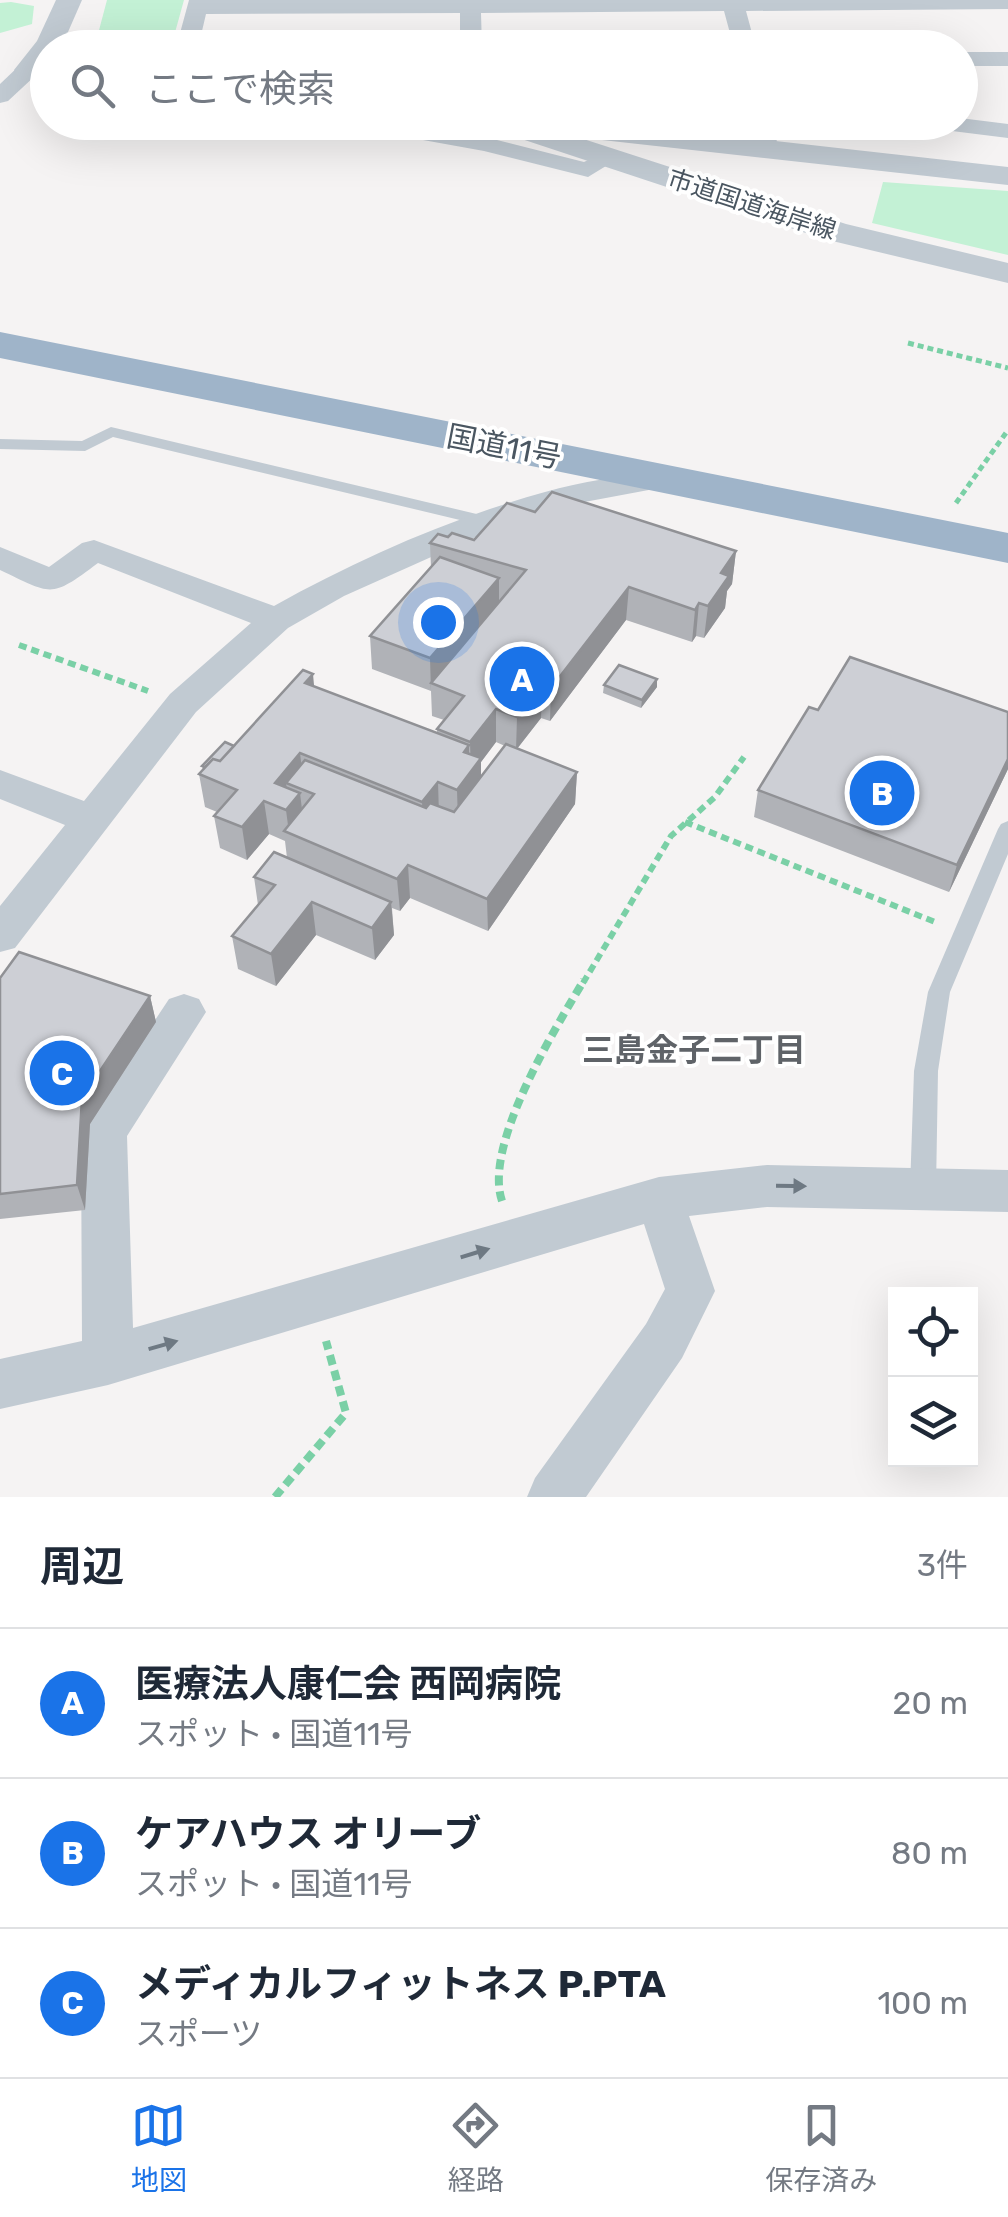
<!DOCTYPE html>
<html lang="ja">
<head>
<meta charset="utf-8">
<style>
  body { margin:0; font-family:Rubik,"Noto Sans JP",sans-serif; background:#f2f2f3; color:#1f2937 }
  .controls { position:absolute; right:30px; bottom:30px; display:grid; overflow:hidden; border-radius:0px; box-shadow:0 10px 40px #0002 }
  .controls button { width:90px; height:90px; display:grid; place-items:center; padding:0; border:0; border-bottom:2px solid #e0e1e3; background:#fff; color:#1f2937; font:50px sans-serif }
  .you { position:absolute; left:438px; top:622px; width:35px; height:35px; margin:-25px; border:8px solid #fff; border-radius:50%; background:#1a73e8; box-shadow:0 0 0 15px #1a73e833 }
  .badge { display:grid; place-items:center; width:65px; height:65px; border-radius:50%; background:#1a73e8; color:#fff; font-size:32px; font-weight:700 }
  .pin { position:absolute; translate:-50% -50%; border:5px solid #fff; box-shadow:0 2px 10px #0006 }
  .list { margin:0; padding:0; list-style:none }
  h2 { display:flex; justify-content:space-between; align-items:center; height:130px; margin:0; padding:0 40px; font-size:42px }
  h2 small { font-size:32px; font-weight:400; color:#747a83 }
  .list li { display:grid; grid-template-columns:65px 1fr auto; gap:30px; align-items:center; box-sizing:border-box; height:150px; padding:0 40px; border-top:2px solid #e0e1e3 }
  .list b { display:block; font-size:38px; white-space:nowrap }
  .list p { margin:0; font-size:32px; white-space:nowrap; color:#747a83 }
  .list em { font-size:32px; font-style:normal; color:#747a83 }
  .icon { flex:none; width:55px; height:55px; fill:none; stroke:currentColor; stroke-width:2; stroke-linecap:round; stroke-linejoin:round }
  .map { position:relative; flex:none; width:1008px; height:1497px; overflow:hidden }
  .search { position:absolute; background:#fff; box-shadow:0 10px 40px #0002; left:30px; right:30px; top:30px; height:110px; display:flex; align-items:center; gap:25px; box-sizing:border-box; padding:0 35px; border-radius:55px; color:#747a83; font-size:38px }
  .sheet { height:580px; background:#fff }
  nav { display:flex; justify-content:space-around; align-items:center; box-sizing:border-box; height:140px; border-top:2px solid #e0e1e3; background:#fff; font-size:28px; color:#747a83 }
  nav a { display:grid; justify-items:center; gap:5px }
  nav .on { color:#1a73e8 }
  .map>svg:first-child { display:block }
</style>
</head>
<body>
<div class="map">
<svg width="1008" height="1497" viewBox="0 0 1008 1497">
  <rect width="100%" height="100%" fill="#f5f3f3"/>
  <path fill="#c3f1d5" d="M 107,0 L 184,0 L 171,47 L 102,42 L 98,34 Z
    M 11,2 L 34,6 L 32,24 L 0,33 L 0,3 Z
    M 883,182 L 1008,191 L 1008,255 L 872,223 Z"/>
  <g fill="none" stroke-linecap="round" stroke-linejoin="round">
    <path stroke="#7ad0a6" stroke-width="5" stroke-dasharray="6 4" stroke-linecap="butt" d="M 908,343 L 1008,368
      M 956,503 L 1008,430"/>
    <path stroke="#7ad0a6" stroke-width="6" stroke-dasharray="8 5" stroke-linecap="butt" d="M 19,645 L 148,691
      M 685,822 L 935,922
      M 583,983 L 671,836 L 715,797 L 744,757"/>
    <path stroke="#7ad0a6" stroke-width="8" stroke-dasharray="10 6" stroke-linecap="butt" d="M 502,1201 C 483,1145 555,1029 584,980
      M 275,1497 L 346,1413 L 326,1341"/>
    <path fill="#c1cad2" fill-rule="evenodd" d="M 111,427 L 485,516 L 494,521 L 485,526 L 113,437 L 85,451 L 0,449 L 0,439 L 82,441 Z
      M 1008,821 L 1008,854 L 950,992 L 938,1071 L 936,1189 L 932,1197 L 923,1200 L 914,1197 L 910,1189 L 914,1071 L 928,992 L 998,829 L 1001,824 Z"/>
    <path fill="#c1cad2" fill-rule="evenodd" d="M 189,0 L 1008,0 L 1008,9 L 746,11 L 756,48 L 734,48 L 724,11 L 481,13 L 482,48 L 460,48 L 460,13 L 206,14 L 198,48 L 176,48 Z
      M 960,52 L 1008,52 L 1008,66 L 960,66 Z
      M 28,63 L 36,65 L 39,70 L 36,75 L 8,101 L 0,103 L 0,84 L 20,65 Z
      M 960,118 L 1008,124 L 1008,138 L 936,129 L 925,122 L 960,122 Z
      M 351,122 L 405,122 L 485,137 L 584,162 L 607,151 L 619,158 L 588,177 L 484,151 L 362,129 Z
      M 752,122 L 776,122 L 777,149 L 774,154 L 765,156 L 753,149 Z
      M 659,470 L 670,472 L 675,479 L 670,486 L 563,506 L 496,528 L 344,596 L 288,628 L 196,712 L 15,948 L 0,952 L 0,906 L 65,825 L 0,799 L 0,770 L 84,801 L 170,694 L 251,623 L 98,563 C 50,599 53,595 0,570 L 0,547 L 49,567 L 82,543 L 94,540 L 274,606 C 358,559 451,518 545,492 C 582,481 621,477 659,470 Z
      M 184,994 L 199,999 L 206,1012 L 127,1136 L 133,1328 L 659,1177 L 767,1165 L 1008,1170 L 1008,1212 L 767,1207 L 689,1216 L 715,1291 L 682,1358 L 586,1497 L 527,1497 L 535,1478 L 646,1324 L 665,1289 L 644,1224 L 108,1385 L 0,1409 L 0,1359 L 82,1341 L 81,1132 L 169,999 Z"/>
    <path fill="#c1cad2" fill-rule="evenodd" d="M 56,0 L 82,0 L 61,48 L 48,48 L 48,64 L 38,76 L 18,76 L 14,70 L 37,41 Z
      M 484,122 L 531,122 L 846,224 L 1008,263 L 1008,283 L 824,239 L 488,128 Z
      M 607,122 L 1008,167 L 1008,185 L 584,138 L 573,135 L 569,129 L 574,122 Z"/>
    <path fill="#9fb4c9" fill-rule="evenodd" d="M 0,332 L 1008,533 L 1008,563 L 0,358 Z"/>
  </g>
  <path fill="#b0b2b7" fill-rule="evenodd" d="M 535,512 L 736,551 L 732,584 L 727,591 L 725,608 L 704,638 L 696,636 L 692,642 L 626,620 L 550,721 L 541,718 L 517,749 L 577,772 L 575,804 L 488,931 L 410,898 L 400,911 L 392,908 L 394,935 L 375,960 L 316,935 L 276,986 L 238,969 L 232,936 L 258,905 L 254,877 L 287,858 L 285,841 L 269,834 L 247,860 L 220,848 L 214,816 L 217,812 L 205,807 L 199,774 L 203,770 L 202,766 L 234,746 L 314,687 L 437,733 L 437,729 L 444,720 L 432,716 L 431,691 L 372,669 L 370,636 L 431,568 L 430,543 L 448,537 L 474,540 ZM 496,742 L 505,746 L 481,776 L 481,762 Z
    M 657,679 L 657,687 L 641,708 L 603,693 L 604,685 Z
    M 818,710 L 1008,712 L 1008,769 L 949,892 L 754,817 L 758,790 Z
    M 0,978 L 150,996 L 156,1022 L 90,1124 L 85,1210 L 0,1219 Z"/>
  <path fill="#909195" d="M 736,551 L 732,584 L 727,591 L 725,608 L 704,638 L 708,606 L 721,573 Z
    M 499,578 L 499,611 L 431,683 L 431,691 L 430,658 Z
    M 629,587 L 626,620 L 550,721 L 551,688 Z
    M 699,603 L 696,636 L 692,642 L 695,610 Z
    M 313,674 L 316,707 L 305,683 Z
    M 657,679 L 657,687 L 641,708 L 642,700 Z
    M 542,685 L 541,718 L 516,750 L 517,717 Z
    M 496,709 L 496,742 L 481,762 L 481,791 L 458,822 L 457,790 L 464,752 L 469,745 L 469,774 L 471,772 L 470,742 Z
    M 300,753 L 304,786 L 286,783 L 289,805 L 275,783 Z
    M 1008,759 L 1008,769 L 949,892 L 957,865 Z
    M 577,772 L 575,804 L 488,931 L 487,899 Z
    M 438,782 L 439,815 L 424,835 L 422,802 Z
    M 300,793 L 304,826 L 289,833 L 286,810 Z
    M 264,801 L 269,834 L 247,860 L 242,827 Z
    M 408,865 L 410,898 L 400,911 L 397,879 Z
    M 312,902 L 316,935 L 276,986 L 271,954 Z
    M 391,902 L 394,935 L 375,960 L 372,928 Z
    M 150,996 L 156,1022 L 90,1124 L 85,1210 L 77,1185 L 82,1098 Z"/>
  <path fill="#cdcfd5" stroke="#909195" stroke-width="2.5" d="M 552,492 L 736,551 L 721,573 L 729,576 L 708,606 L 699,603 L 695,610 L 629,587 L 551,688 L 542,685 L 517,717 L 496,709 L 470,742 L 437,729 L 464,696 L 431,683 L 526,570 L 430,543 L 438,534 L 448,537 L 452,533 L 474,540 L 507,503 L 535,512 Z
    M 440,557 L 499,578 L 430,658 L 370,636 Z
    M 850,657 L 1008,712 L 1008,759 L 957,865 L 758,790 L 809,707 L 818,710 Z
    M 619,665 L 657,679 L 642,700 L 604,685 Z
    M 303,670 L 313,674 L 305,683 L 469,745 L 464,752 L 481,758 L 457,790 L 438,782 L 422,802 L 300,753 L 275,783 L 300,793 L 286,810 L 264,801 L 242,827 L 214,816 L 237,790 L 199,774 L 213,759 L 220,761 Z
    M 225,742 L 234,746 L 220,761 L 213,759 L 205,767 L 202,766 Z
    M 506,744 L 577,772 L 487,899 L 408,865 L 397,879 L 284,831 L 314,794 L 286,783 L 305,760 L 426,808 L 430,803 L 454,812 Z
    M 274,852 L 391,902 L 372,928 L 312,902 L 271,954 L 232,936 L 275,885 L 254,877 Z
    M 19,952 L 150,996 L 82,1098 L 77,1185 L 0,1194 L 0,978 Z"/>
  <defs><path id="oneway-solid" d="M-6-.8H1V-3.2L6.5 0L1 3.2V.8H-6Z" transform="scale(2.5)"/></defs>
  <g fill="#6e7983">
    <use href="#oneway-solid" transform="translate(791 1186) rotate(1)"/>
    <use href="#oneway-solid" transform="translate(475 1253) rotate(-17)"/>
    <use href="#oneway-solid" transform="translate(163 1345) rotate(-16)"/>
  </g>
  <g text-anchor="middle" stroke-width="8" stroke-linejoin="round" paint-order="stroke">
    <g font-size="25" fill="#4a5661" stroke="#fff">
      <text transform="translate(752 204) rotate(18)" y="9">市道国道海岸線</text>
    </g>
    <g font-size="30" fill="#4a5661" stroke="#fff">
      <text transform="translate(504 447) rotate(11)" y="10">国道11号</text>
    </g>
    <g font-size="32" font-weight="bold" fill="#5f6368" stroke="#fff">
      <text x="694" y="1061">三島金子二丁目</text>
    </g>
  </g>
</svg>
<div class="controls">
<button><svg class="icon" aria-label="locate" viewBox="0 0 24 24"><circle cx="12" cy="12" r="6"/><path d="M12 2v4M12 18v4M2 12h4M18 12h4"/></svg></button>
<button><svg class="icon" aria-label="layers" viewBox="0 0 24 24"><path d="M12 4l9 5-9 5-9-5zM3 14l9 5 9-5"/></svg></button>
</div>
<div class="you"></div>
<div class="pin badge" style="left:522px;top:679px">A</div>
<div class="pin badge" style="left:882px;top:793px">B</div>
<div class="pin badge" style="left:62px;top:1073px">C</div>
<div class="search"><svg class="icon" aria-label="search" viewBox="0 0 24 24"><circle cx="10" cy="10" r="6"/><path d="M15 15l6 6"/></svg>ここで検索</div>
</div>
<section class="sheet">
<h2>周辺<small>3件</small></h2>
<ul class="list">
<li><span class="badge">A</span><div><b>医療法人康仁会 西岡病院</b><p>スポット · 国道11号</p></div><em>20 m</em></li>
<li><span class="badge">B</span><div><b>ケアハウス オリーブ</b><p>スポット · 国道11号</p></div><em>80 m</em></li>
<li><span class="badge">C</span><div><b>メディカルフィットネス P.PTA</b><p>スポーツ</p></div><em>100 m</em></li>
</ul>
</section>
<nav>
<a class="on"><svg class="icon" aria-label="map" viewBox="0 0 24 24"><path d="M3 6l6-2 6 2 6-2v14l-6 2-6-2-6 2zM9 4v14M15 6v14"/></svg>地図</a>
<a><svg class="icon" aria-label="directions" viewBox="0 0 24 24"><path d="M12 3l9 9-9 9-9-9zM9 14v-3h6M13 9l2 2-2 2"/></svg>経路</a>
<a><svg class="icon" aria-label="saved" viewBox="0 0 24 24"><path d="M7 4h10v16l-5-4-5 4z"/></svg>保存済み</a>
</nav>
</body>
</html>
